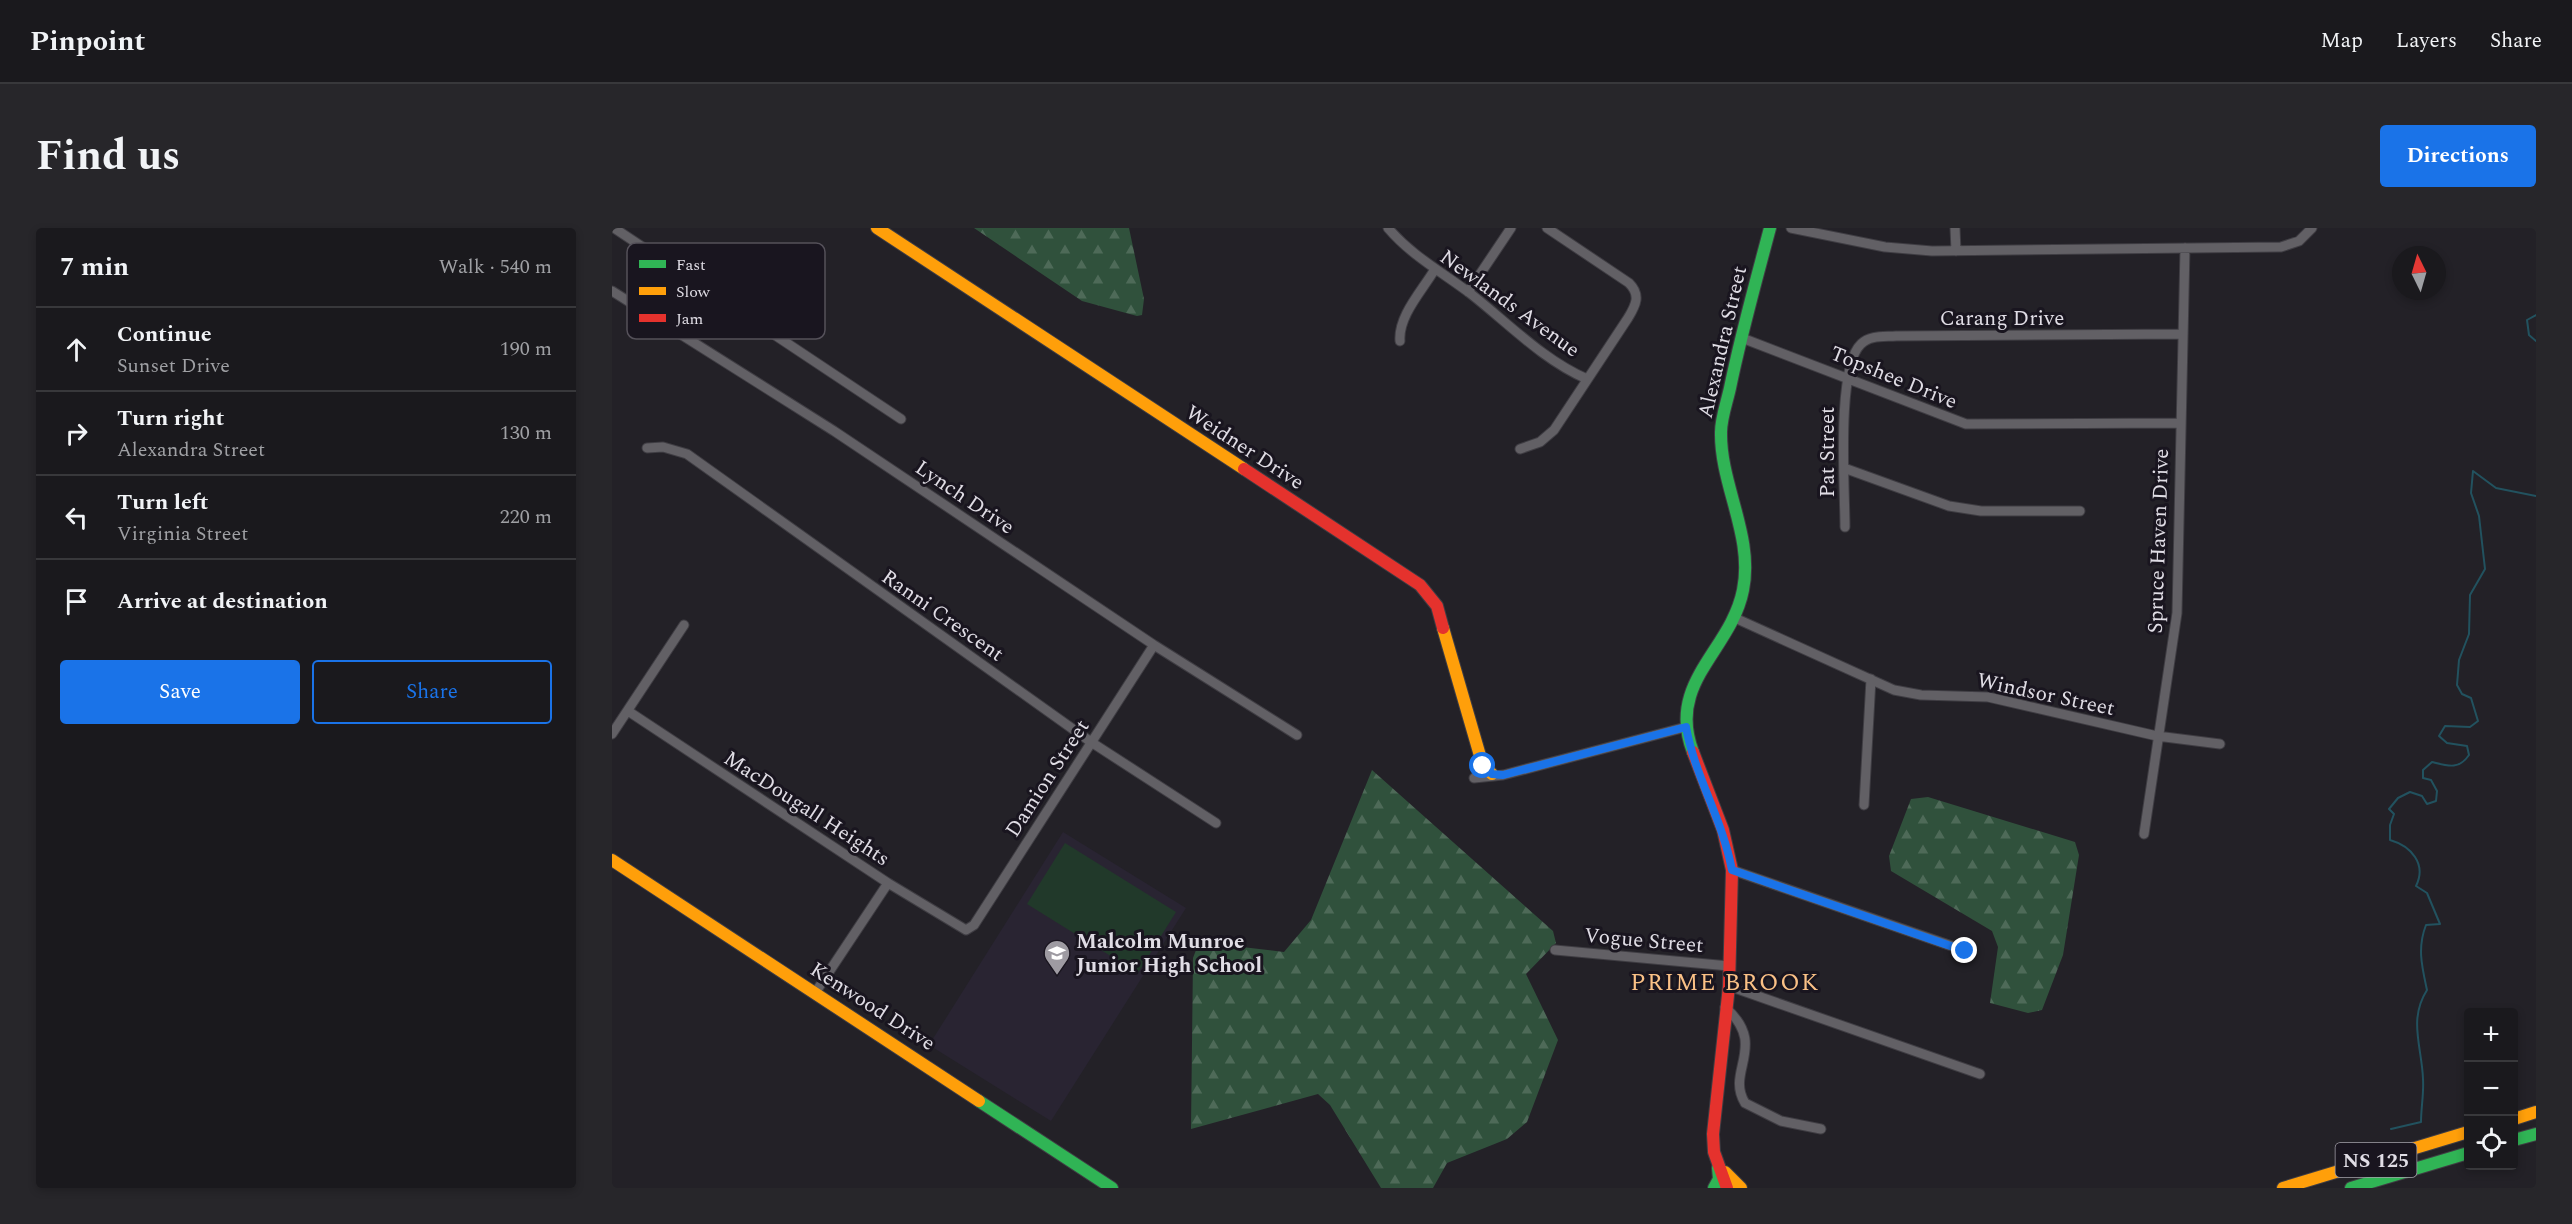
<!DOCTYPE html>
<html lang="en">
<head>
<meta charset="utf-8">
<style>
  body { margin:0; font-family:Spectral,serif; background:#27262a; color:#f1f3f6 }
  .controls { position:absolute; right:18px; bottom:18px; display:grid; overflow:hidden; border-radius:6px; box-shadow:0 3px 9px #0003 }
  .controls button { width:54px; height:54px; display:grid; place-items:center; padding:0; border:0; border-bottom:2px solid #38383b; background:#1a191d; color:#f1f3f6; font:30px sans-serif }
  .compass { position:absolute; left:1780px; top:18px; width:54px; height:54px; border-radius:50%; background:#1a191d; box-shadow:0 3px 9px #0003; rotate:355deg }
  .stop { position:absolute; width:18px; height:18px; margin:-14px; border:4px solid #1a73e8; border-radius:50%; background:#fff }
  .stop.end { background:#1a73e8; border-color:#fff; box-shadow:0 2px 6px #0008 }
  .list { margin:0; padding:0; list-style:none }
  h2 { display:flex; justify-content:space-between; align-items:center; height:78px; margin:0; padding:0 24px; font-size:26px }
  h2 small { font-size:20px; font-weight:400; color:#9fa0a4 }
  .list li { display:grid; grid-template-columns:39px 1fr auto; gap:18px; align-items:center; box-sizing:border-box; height:84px; padding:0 24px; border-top:2px solid #38383b }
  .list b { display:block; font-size:22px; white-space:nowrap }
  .list p { margin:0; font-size:20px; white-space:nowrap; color:#9fa0a4 }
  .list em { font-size:20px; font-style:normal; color:#9fa0a4 }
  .actions { display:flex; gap:12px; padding:18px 24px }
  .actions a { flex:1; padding:14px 0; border:2px solid #1a73e8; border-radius:6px; text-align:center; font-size:21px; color:#1a73e8 }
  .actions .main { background:#1a73e8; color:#fff }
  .icon { flex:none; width:33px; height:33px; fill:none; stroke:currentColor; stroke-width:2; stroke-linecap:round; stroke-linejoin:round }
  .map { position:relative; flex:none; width:1924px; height:960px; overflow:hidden; border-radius:6px }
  header { display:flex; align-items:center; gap:36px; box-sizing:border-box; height:84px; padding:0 30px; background:#1a191d; border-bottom:2px solid #38383b }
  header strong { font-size:28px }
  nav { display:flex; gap:33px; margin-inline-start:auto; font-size:21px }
  .intro { display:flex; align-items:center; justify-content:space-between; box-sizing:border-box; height:144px; padding:0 36px }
  h1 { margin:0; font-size:42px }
  .button { padding:15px 27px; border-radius:6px; background:#1a73e8; color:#fff; font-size:21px; font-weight:700 }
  main { display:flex; gap:36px; padding:0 36px }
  aside { flex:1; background:#1a191d; border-radius:6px; box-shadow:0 3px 9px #0003 }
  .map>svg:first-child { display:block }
</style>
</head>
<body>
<header>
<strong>Pinpoint</strong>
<nav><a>Map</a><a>Layers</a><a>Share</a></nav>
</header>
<div class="intro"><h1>Find us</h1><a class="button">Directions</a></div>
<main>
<aside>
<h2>7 min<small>Walk · 540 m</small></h2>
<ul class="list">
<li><svg class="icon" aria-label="ahead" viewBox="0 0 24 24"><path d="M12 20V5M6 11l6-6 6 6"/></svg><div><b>Continue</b><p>Sunset Drive</p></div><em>190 m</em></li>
<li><svg class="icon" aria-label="right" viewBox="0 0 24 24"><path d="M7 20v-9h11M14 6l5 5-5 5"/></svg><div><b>Turn right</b><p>Alexandra Street</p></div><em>130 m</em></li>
<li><svg class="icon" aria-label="left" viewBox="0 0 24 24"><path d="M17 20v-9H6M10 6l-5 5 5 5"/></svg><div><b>Turn left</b><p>Virginia Street</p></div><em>220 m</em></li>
<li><svg class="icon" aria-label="arrive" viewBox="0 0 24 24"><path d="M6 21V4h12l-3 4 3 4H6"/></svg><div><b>Arrive at destination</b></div></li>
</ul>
<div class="actions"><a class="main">Save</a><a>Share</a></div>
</aside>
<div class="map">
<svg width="1924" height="960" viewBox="0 0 1924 960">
  <defs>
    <pattern id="forest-firs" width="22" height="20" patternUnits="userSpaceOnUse" patternTransform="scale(1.5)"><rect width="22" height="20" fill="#30513c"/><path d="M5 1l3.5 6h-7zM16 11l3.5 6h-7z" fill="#4e6a58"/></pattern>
  </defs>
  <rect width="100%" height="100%" fill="#232127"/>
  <path fill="#292432" d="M 451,604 L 574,680 L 439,893 L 317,817 Z"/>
  <path fill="url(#forest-firs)" d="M 362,0 L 517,0 L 532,71 L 530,87 L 525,88 L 470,73 Z
    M 760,542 L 941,703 L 944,715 L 914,746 L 946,812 L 915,894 L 895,911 L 835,935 L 821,960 L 769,960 L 718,877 L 706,866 L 579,901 L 581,730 L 587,714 L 672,724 L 699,692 Z
    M 1316,569 L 1463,614 L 1467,627 L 1451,727 L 1430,782 L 1416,785 L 1378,775 L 1386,719 L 1380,703 L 1279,643 L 1277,628 L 1299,571 Z"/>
  <path fill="#21392a" d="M 453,615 L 564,684 L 526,745 L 415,676 Z"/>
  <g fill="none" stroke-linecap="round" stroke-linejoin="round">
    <path stroke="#22525f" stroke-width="2" d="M 1924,87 L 1915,92 L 1917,107 L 1924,113
      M 1779,901 L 1809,894 C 1809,880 1812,865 1811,851 C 1810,819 1796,792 1815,762 C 1810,739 1805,720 1814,697 L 1828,696 L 1815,665 L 1804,658 C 1815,636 1799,618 1778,612 L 1778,597 L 1782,586 L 1777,581 L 1786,570 L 1798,564 L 1810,568 L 1815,576 L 1824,573 L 1825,563 L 1819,552 L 1811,550 L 1811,542 L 1820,534 C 1836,538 1847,542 1857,527 L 1855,518 L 1835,515 L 1827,508 L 1833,498 L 1858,499 L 1866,493 L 1859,470 L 1850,466 L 1845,457 L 1847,432 L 1857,406 L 1858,367 L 1873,341 L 1867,288 L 1859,265 L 1861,243 L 1884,260 L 1924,268"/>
    <g stroke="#3f3d43" stroke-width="11">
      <path id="street" d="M 2,0 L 289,191
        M 776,0 C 800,28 830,44 859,66 C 896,95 931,132 975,151
        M 1179,0 L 1273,19 L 1320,23 L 1669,19 L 1687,13 L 1700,0
        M 1343,0 L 1344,23
        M 0,63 L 222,203 L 542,417 L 685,507
        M 856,64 L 899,0
        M 1130,110 L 1354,196 L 1568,195
        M 788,113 C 786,88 810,63 823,41
        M 35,220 L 51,219 L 75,226 L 479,514 L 604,595
        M 908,221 L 928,214 L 942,202 L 1016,90 C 1024,77 1029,67 1017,55 L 935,0
        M 1232,240 L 1337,278 L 1369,283 L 1468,283
        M 1233,299 C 1233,263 1224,139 1249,116 C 1258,107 1272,109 1284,108 L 1571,106
        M 1123,390 L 1282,462 L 1309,467 L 1376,469 L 1545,508 L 1608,516
        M 16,483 L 276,655 L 354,702 L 362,697 L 542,417
        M 0,506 L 72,397
        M 862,550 L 891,547 L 1074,499
        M 1252,577 L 1259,451
        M 1532,606 L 1565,385 L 1573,20
        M 1120,642 L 1357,724
        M 943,722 L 1117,738
        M 1117,758 L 1368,846
        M 203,765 L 276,655
        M 1113,779 C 1157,818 1113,843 1133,875 L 1169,893 L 1209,901"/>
    </g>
    <g stroke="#3f3d43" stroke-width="14">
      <path id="fast" d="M 1081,524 C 1054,454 1119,423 1131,362 C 1142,308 1108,257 1109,204 C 1109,190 1115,174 1118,160 C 1129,106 1144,53 1158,0
        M 367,873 L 500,960
        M 1902,912 L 1924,906
        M 1102,960 L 1107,951 L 1106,940
        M 1739,960 L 1856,925"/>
    </g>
    <g stroke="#3f3d43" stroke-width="14">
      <path id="slow" d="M 265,0 L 632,241
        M 831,400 L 871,538 L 880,546
        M 0,632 L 367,873
        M 1902,891 L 1924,884
        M 1113,944 L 1129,960
        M 1671,960 L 1856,904"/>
    </g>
    <g stroke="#3f3d43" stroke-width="14">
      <path id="jam" d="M 632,241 L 808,357 L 825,378 L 831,400
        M 1081,524 L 1111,602 L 1120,642 L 1117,758 L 1101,906 L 1102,924 L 1115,960"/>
    </g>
    <use href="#street" stroke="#626065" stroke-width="9"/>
    <use href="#fast" stroke="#30b455" stroke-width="12"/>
    <use href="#slow" stroke="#ff9f0a" stroke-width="12"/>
    <use href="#jam" stroke="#e5322d" stroke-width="12"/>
  </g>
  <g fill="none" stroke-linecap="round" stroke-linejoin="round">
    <path stroke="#1a73e8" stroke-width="8" d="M 871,538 L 880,546 L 891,547 L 1074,499 C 1083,549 1110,590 1120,642 L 1353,723"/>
  </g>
  <defs>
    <g id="school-pin" transform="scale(1.35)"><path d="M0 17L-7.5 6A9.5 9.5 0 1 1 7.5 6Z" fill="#9e9ba2" stroke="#19151f"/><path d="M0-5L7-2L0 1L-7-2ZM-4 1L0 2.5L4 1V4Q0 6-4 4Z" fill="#fff"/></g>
  </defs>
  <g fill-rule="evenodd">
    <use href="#school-pin" x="445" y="725"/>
  </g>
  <g text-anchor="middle" stroke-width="6" stroke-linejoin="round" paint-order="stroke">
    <rect fill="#19151f" stroke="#a4a1aa" stroke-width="1.5" x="1723.5" y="915" width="81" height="34" rx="4.5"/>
    <g font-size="20" font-weight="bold" fill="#e0dde5">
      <text x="1764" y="939">NS 125</text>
    </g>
    <g font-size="21" fill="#e0dde5" stroke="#19151f">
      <text transform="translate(898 75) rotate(36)" y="7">Newlands Avenue</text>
      <text x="1390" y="97">Carang Drive</text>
      <text transform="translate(1110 114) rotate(-77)" y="7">Alexandra Street</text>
      <text transform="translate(1282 149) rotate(22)" y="7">Topshee Drive</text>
      <text transform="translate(633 219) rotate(33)" y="7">Weidner Drive</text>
      <text transform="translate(1215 224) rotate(-90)" y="7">Pat Street</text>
      <text transform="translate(353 269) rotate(34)" y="7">Lynch Drive</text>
      <text transform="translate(1546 313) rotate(-88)" y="7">Spruce Haven Drive</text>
      <text transform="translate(331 387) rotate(35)" y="7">Ranni Crescent</text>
      <text transform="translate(1434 466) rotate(12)" y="7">Windsor Street</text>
      <text transform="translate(435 550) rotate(-57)" y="7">Damion Street</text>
      <text transform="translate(195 580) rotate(33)" y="7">MacDougall Heights</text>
      <text transform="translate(1032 712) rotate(5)" y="7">Vogue Street</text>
      <text transform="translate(261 778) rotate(33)" y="7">Kenwood Drive</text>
    </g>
    <g font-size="21" font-weight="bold" fill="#e0dde5" stroke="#19151f" text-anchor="start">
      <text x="464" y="720">Malcolm Munroe<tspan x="464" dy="24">Junior High School</tspan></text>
    </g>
    <g font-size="24" letter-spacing="1.5" fill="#fac186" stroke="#19151f">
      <text x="1113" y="762">PRIME BROOK</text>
    </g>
  </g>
  <rect x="15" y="15" width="198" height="96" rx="9" fill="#19151f" stroke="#55515a" stroke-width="1.5"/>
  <rect x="27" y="32" width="27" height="8" fill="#30b455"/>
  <rect x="27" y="59" width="27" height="8" fill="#ff9f0a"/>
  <rect x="27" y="86" width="27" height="8" fill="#e5322d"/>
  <g font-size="16" fill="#e0dde5">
    <text x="64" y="42">Fast</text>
    <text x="64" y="69">Slow</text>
    <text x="64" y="96">Jam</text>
  </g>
</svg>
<div class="controls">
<button>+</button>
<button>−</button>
<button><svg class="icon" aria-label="locate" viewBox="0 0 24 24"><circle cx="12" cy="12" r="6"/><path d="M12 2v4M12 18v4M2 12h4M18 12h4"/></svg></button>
</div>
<svg class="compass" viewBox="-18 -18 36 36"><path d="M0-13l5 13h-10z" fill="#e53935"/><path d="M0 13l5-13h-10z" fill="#9fa0a4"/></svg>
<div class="stop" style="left:871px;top:538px"></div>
<div class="stop end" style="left:1353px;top:723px"></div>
</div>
</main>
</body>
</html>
